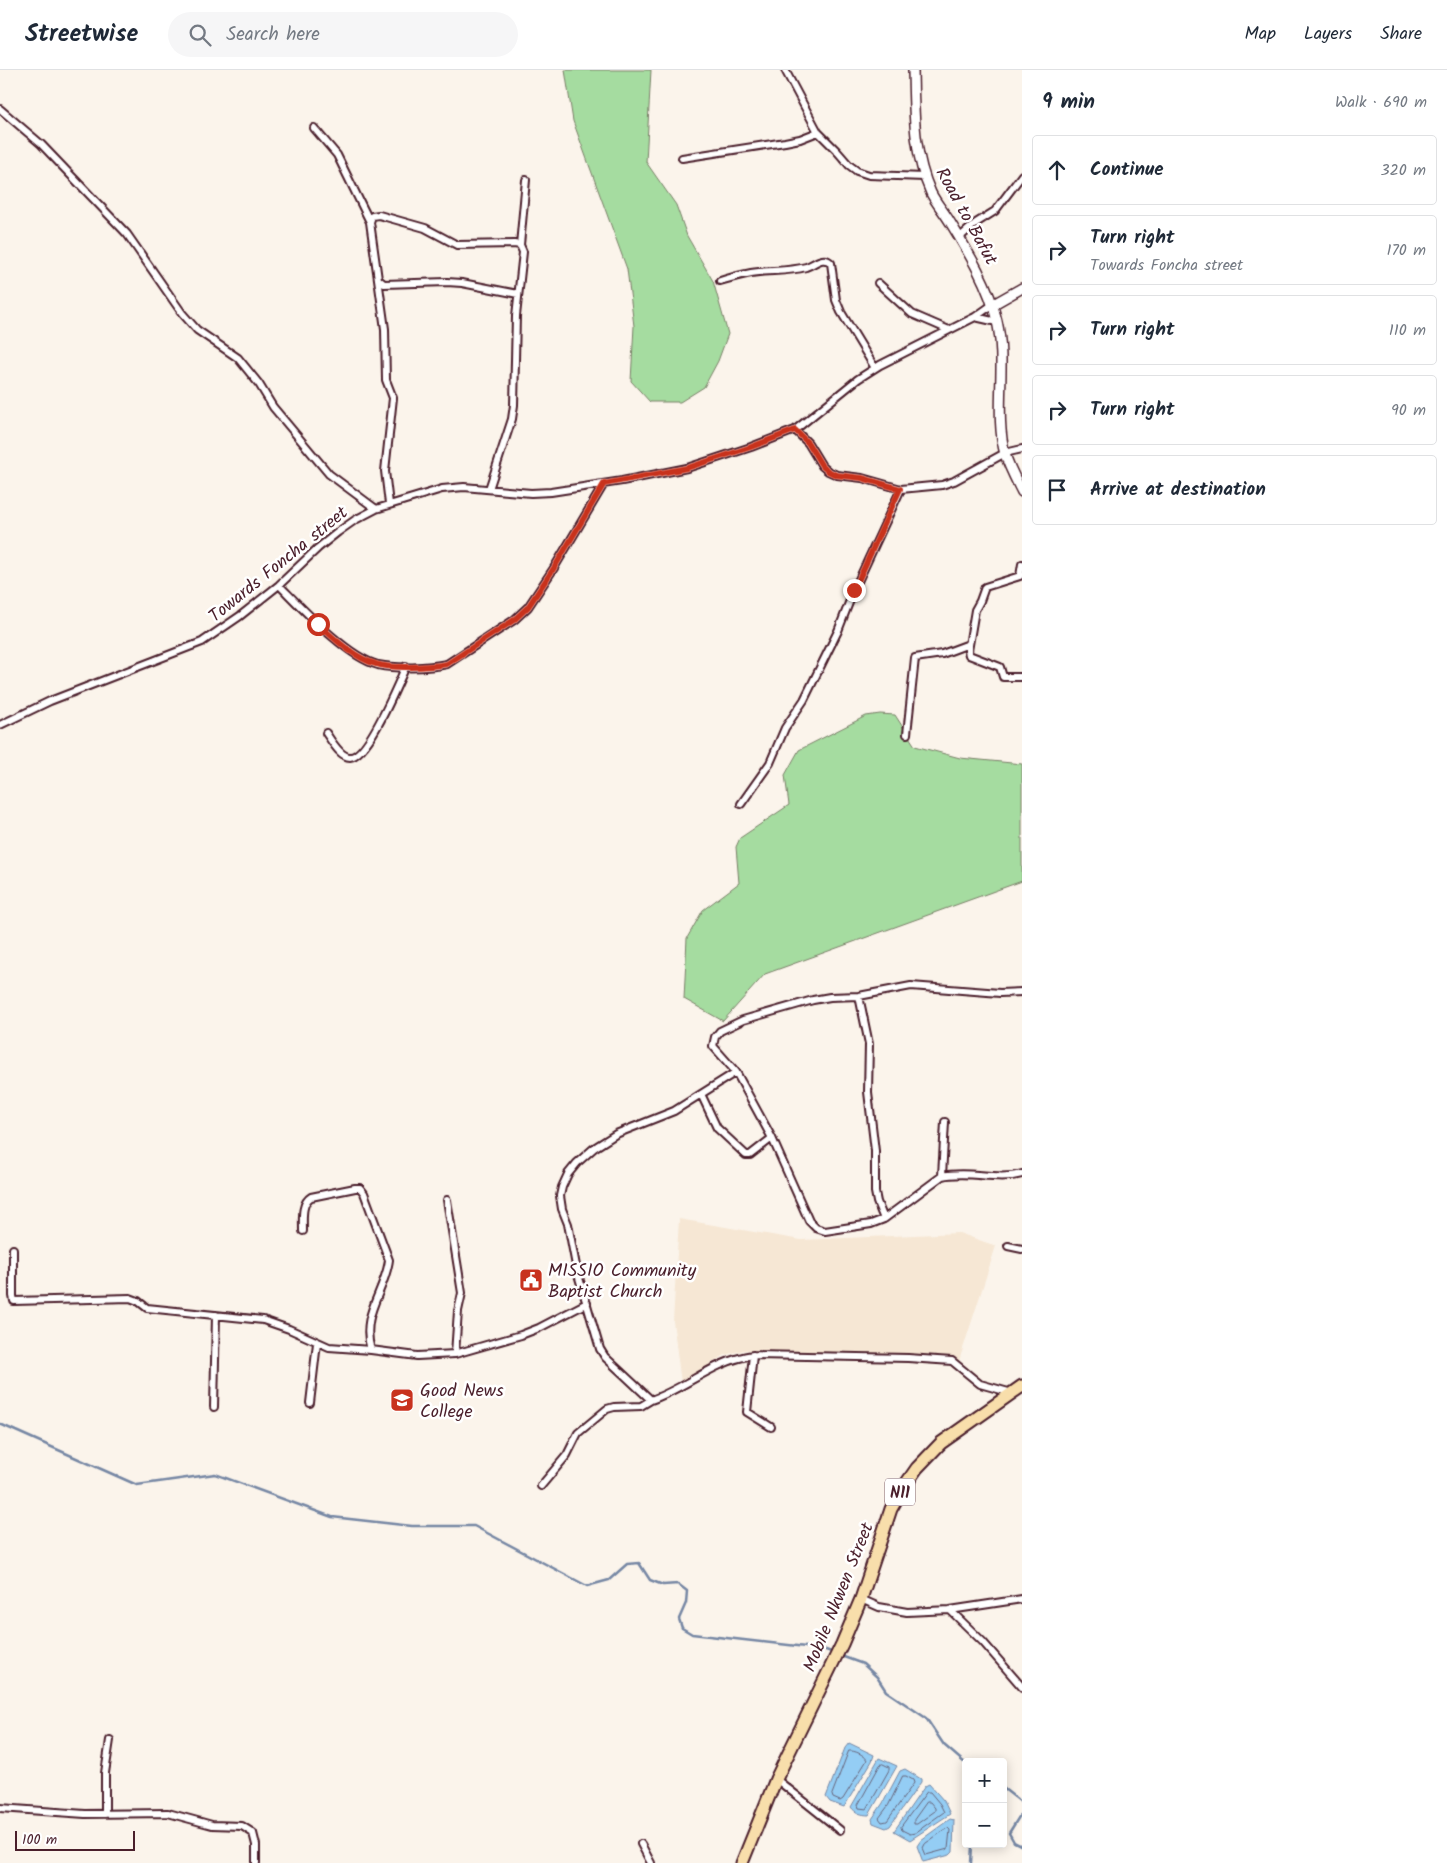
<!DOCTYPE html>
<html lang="en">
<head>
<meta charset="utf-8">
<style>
  body { margin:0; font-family:Kalam,sans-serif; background:#f6f6f7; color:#1f2937 }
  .controls { position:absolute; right:15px; bottom:15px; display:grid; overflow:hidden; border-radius:5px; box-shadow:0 2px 12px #0003 }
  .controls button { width:45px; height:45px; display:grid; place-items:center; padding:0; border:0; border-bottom:1px solid #e0e1e3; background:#fff; color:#1f2937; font:25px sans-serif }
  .scale { position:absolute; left:15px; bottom:12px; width:120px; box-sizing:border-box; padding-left:5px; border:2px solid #4a1f2b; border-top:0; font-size:14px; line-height:18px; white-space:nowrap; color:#4a1f2b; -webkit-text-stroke:4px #fff; paint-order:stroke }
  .stop { position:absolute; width:15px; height:15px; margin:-11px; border:4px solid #c8321e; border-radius:50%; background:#fff }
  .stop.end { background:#c8321e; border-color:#fff; box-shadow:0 1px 5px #0008 }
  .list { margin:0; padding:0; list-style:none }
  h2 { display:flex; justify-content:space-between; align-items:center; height:65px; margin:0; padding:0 20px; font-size:21px }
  h2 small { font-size:16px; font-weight:400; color:#747a83 }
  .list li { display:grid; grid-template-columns:32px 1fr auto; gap:15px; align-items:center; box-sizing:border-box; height:70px; margin:0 10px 10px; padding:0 10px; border:1px solid #e0e1e3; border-radius:5px }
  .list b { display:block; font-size:19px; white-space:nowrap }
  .list p { margin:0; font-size:16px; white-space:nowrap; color:#747a83 }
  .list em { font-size:16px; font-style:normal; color:#747a83 }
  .icon { flex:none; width:28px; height:28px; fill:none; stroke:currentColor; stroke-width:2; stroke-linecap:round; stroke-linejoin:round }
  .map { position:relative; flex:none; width:1022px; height:1793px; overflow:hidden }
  header { display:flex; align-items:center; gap:30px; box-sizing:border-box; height:70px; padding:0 25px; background:#fff; border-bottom:1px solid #e0e1e3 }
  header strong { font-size:24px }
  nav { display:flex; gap:28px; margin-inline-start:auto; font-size:18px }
  .search { width:350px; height:45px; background:#f6f6f7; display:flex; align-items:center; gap:12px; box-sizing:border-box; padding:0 18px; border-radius:28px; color:#747a83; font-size:19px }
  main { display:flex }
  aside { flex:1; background:#fff }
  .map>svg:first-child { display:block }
</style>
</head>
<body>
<header>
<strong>Streetwise</strong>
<div class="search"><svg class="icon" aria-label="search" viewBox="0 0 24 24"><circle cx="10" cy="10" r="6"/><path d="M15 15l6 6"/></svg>Search here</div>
<nav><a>Map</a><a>Layers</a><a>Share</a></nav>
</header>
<main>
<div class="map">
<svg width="1022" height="1793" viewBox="0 0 1022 1793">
  <rect width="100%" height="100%" fill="#fbf4eb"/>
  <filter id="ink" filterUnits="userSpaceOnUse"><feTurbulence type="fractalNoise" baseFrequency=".02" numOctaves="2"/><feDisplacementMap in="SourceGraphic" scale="10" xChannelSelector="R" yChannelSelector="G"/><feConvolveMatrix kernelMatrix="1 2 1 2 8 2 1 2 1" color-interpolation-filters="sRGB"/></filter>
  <g filter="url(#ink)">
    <path fill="#f6e7d4" d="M 679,1149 L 801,1170 L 959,1163 L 996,1176 L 959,1291 L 940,1285 L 815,1283 L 744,1280 L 725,1285 L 681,1313 L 673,1251 Z"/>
    <path fill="#a5dca0" stroke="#787e66" d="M 565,0 L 651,0 L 646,92 L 676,135 L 687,166 L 713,211 L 728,264 L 718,291 L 704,317 L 680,332 L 650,332 L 631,311 L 634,256 L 627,199 L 573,51 Z
      M 880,644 L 895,645 L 915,676 L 960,688 L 1022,694 L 1022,811 L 765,904 L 723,951 L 684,929 L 687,868 L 703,840 L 739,813 L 736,777 L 740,768 L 789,735 L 785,705 L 799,680 L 866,646 Z"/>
    <path fill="#94cdf4" stroke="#7687a4" d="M 849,1673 L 874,1685 L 872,1691 L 844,1737 L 830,1732 L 826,1727 L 845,1678 Z
      M 879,1688 L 897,1696 L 869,1745 C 862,1745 855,1743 851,1737 Z
      M 905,1699 L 921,1709 L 921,1712 L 890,1756 L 886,1758 L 873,1753 L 872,1749 L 883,1733 L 900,1701 Z
      M 929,1714 L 944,1731 L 950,1744 L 910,1770 L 894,1761 L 925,1716 Z
      M 950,1749 L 954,1750 L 953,1782 L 950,1785 L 923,1792 L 917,1776 L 921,1770 Z"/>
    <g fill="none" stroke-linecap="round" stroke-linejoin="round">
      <path stroke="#68657b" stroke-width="1" d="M 849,1681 C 854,1680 865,1685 867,1690 L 843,1729 L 840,1731 L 833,1728 L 832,1725 Z
        M 883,1694 L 889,1697 L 889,1700 L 867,1739 L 859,1738 L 858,1735 L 880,1695 Z
        M 903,1706 L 906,1706 L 913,1710 L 914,1713 L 887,1751 L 882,1752 L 879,1748 L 888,1736 Z
        M 927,1722 L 930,1722 L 940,1734 L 944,1742 L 915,1763 L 910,1764 L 902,1760 L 901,1757 Z
        M 927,1732 L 930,1732 L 935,1738 L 935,1741 L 917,1754 L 914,1754 L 914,1750 Z
        M 948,1758 L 950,1760 L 948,1779 L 926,1785 L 923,1778 L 925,1774 Z"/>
      <path stroke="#7687a4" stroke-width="2.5" d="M 0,1354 L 137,1415 L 215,1404 L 332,1447 L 412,1456 L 474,1456 L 587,1516 L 609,1510 L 627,1494 L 639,1493 L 650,1510 L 663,1515 L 678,1514 L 687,1521 L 686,1533 L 679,1549 L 682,1558 L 692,1564 L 823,1579 L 834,1583
        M 841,1586 L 863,1594 L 877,1607 L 886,1621 L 926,1648 L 944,1675 L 966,1694
        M 1003,1718 L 1022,1733
        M 1022,1742 L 1009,1763 L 1014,1772 L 1022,1776
        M 971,1793 L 972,1775 L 974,1774"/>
      <g stroke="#4a1f2b" stroke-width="10">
        <path id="street" d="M 785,0 L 818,62 L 836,80 L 849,95 L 857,101 L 869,105 L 925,107
          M 0,39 L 41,74 L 127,164 L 182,243 L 197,260 L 238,288 L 259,314 L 273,337 L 329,404 L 376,439
          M 314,58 L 337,85 L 370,152
          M 682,88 L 785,72 L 800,69 L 818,62
          M 959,168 L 976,153 L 995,141 L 1022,105
          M 520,175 L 526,110
          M 378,209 L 385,259 L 386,310 L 393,328 L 385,401 L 389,434
          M 720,211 C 730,208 741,205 751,203 C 769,200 787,202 806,197 C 815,194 823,185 831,193 L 836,230 L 841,242 L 875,298
          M 878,213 L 912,244 L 949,260
          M 975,247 L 997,252
          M 795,360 L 808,373 L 822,396 L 828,401 L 837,405 L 862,408 L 901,419 L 942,415 L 954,411 L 1005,383 L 1022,379
          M 489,419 L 512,349 L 514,335 L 516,246 L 523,182 L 520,175 L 514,174 L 457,175 L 425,158 L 379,145 L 372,146 L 370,152 L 378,209 L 384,214 L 447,212 L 462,213 L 518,224
          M 1022,494 L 1020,506 L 985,517 L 980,531 L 975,540 L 968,581 L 969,585 L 1000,597 L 1003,607 L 1022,607
          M 279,515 C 302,538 347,587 378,595 C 397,599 428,598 447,594 L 514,550 L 528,537 L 554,498 L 604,414
          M 0,655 L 50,631 L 202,572 L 240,546 L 279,515 L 318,478 L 338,462 L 355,450 L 376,439 L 442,419 L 464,417 L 531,423 L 551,422 L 622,411 L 687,398 L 751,377 L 795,360 L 858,309 L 880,295 L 975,247 L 992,235
          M 326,663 C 331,670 340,687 350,687 C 369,686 398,613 406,596
          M 907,664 L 915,588 L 942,584 L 969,574
          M 741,734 L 770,693 L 785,658 L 804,630 L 838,561 L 854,520 L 901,419
          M 1022,922 L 1000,923 L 911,916 L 859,926 L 830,927 L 813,930 L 743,950 L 720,961 L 715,967 L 713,976 L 736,1002 L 772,1068 L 809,1151 L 816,1158 L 825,1161 L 871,1154 L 884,1149 L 942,1106 C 969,1100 996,1111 1022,1104
          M 859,926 L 869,974 L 868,1022 L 875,1081 L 875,1122 L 877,1132 L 884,1149
          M 736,1002 L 674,1041 L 616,1064 L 594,1078 L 577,1093 L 568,1104 L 562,1117 L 560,1126 L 562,1139 L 568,1154 L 577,1201 L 600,1279 L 605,1287 L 651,1330 C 688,1317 713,1291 753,1285 L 908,1288 L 952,1291 L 980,1314 L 1012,1323
          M 701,1024 L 717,1058 L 746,1085 L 750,1085 L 772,1068
          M 942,1106 L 945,1052
          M 447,1130 L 462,1223 L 458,1241 L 455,1284
          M 303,1161 C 303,1149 301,1133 311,1127 L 355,1118 L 360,1118 L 364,1123 L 389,1190 C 385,1222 360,1244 371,1280
          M 1008,1176 L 1022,1179
          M 13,1179 L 13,1226 L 14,1231 L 130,1228 L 138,1231 L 147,1238 L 263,1250 L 289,1259 L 329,1277 L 371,1280 L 417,1286 L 455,1284 L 521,1265 L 539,1258 L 587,1233
          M 753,1285 L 747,1342 L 771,1357
          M 310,1333 L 317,1273
          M 214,1337 L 216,1245
          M 541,1416 L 567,1385 L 578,1363 L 607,1339 L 614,1337 L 641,1336 L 651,1330
          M 861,1529 L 879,1537 L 907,1542 L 950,1540 L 1022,1529
          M 950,1540 L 983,1572 L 1022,1617
          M 776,1709 L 840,1760
          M 0,1738 L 85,1744 L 168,1743 L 212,1755 L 242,1756 L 253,1763 L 256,1775 L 256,1793
          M 105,1744 L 105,1703 L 110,1670
          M 641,1774 L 651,1793"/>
      </g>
      <g stroke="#4a1f2b" stroke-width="12">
        <path id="secondary" d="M 913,0 C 914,43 913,83 931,123 C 936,133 944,142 950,152 C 969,183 989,216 997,251 C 1007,295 994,343 1005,384 C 1009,397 1016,410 1022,422
          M 992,235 L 1022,218"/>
      </g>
      <g stroke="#4a1f2b" stroke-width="15">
        <path id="highway" d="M 742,1793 L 776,1709 L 842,1574 L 861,1529 L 891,1439 L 903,1418 L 917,1398 L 941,1373 L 1022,1316"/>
      </g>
      <use href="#street" stroke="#fff" stroke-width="6"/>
      <use href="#secondary" stroke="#fff" stroke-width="9"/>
      <use href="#highway" stroke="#f8deab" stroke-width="11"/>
    </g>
  </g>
  <g fill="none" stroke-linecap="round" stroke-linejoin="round" filter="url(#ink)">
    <path stroke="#c8321e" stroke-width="6" d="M 318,554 C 335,569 354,588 376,594 C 392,599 431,597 447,594 L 514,550 L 528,537 L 554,498 L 604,414 L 687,398 L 751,377 L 795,360 L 808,373 L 822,396 L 828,401 L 836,405 L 862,408 L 900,419 L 854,520"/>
  </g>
  <defs>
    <g id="civic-square" transform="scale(1.25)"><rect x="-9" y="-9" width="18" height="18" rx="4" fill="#c8321e" stroke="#fff"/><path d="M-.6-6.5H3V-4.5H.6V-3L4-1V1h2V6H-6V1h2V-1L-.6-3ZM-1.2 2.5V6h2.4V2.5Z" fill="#fff"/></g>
    <g id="school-square" transform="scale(1.25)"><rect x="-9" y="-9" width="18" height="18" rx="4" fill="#c8321e" stroke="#fff"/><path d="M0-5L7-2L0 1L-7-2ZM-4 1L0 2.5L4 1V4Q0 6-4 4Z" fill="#fff"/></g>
  </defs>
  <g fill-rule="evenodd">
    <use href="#civic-square" x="531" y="1210"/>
    <use href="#school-square" x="402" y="1330"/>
  </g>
  <g text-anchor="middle" stroke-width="5" stroke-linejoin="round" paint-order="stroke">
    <rect fill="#fff" stroke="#80626b" stroke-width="1" x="885" y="1408.5" width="30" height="27" rx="4"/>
    <g font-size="16" font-weight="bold" fill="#4a1f2b">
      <text x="900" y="1428">N11</text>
    </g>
    <g font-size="18" fill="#4a1f2b" stroke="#fff">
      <text transform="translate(967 146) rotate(61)" y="6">Road to Bafut</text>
      <text transform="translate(278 494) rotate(-39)" y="6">Towards Foncha street</text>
      <text transform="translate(838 1527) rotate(-68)" y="6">Mobile Nkwen Street</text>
    </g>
    <g font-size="18" fill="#4a1f2b" stroke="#fff" text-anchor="start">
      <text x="548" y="1206">MISSIO Community<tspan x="548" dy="21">Baptist Church</tspan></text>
      <text x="420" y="1326">Good News<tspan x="420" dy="21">College</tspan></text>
    </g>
  </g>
</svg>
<div class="controls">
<button>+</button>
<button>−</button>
</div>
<div class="scale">100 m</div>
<div class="stop" style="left:318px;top:554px"></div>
<div class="stop end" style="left:854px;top:520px"></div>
</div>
<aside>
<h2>9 min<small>Walk · 690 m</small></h2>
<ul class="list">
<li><svg class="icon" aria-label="ahead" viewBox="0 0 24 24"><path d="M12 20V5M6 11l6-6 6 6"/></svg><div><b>Continue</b></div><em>320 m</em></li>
<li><svg class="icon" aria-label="right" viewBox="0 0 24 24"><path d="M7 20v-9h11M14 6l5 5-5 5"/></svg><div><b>Turn right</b><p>Towards Foncha street</p></div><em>170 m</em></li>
<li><svg class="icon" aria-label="right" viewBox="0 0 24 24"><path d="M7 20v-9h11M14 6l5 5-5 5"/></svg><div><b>Turn right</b></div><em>110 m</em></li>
<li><svg class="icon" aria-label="right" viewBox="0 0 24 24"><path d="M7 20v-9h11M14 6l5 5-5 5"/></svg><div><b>Turn right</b></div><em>90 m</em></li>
<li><svg class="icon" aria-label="arrive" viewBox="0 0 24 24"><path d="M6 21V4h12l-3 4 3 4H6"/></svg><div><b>Arrive at destination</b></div></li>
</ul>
</aside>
</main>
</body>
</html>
